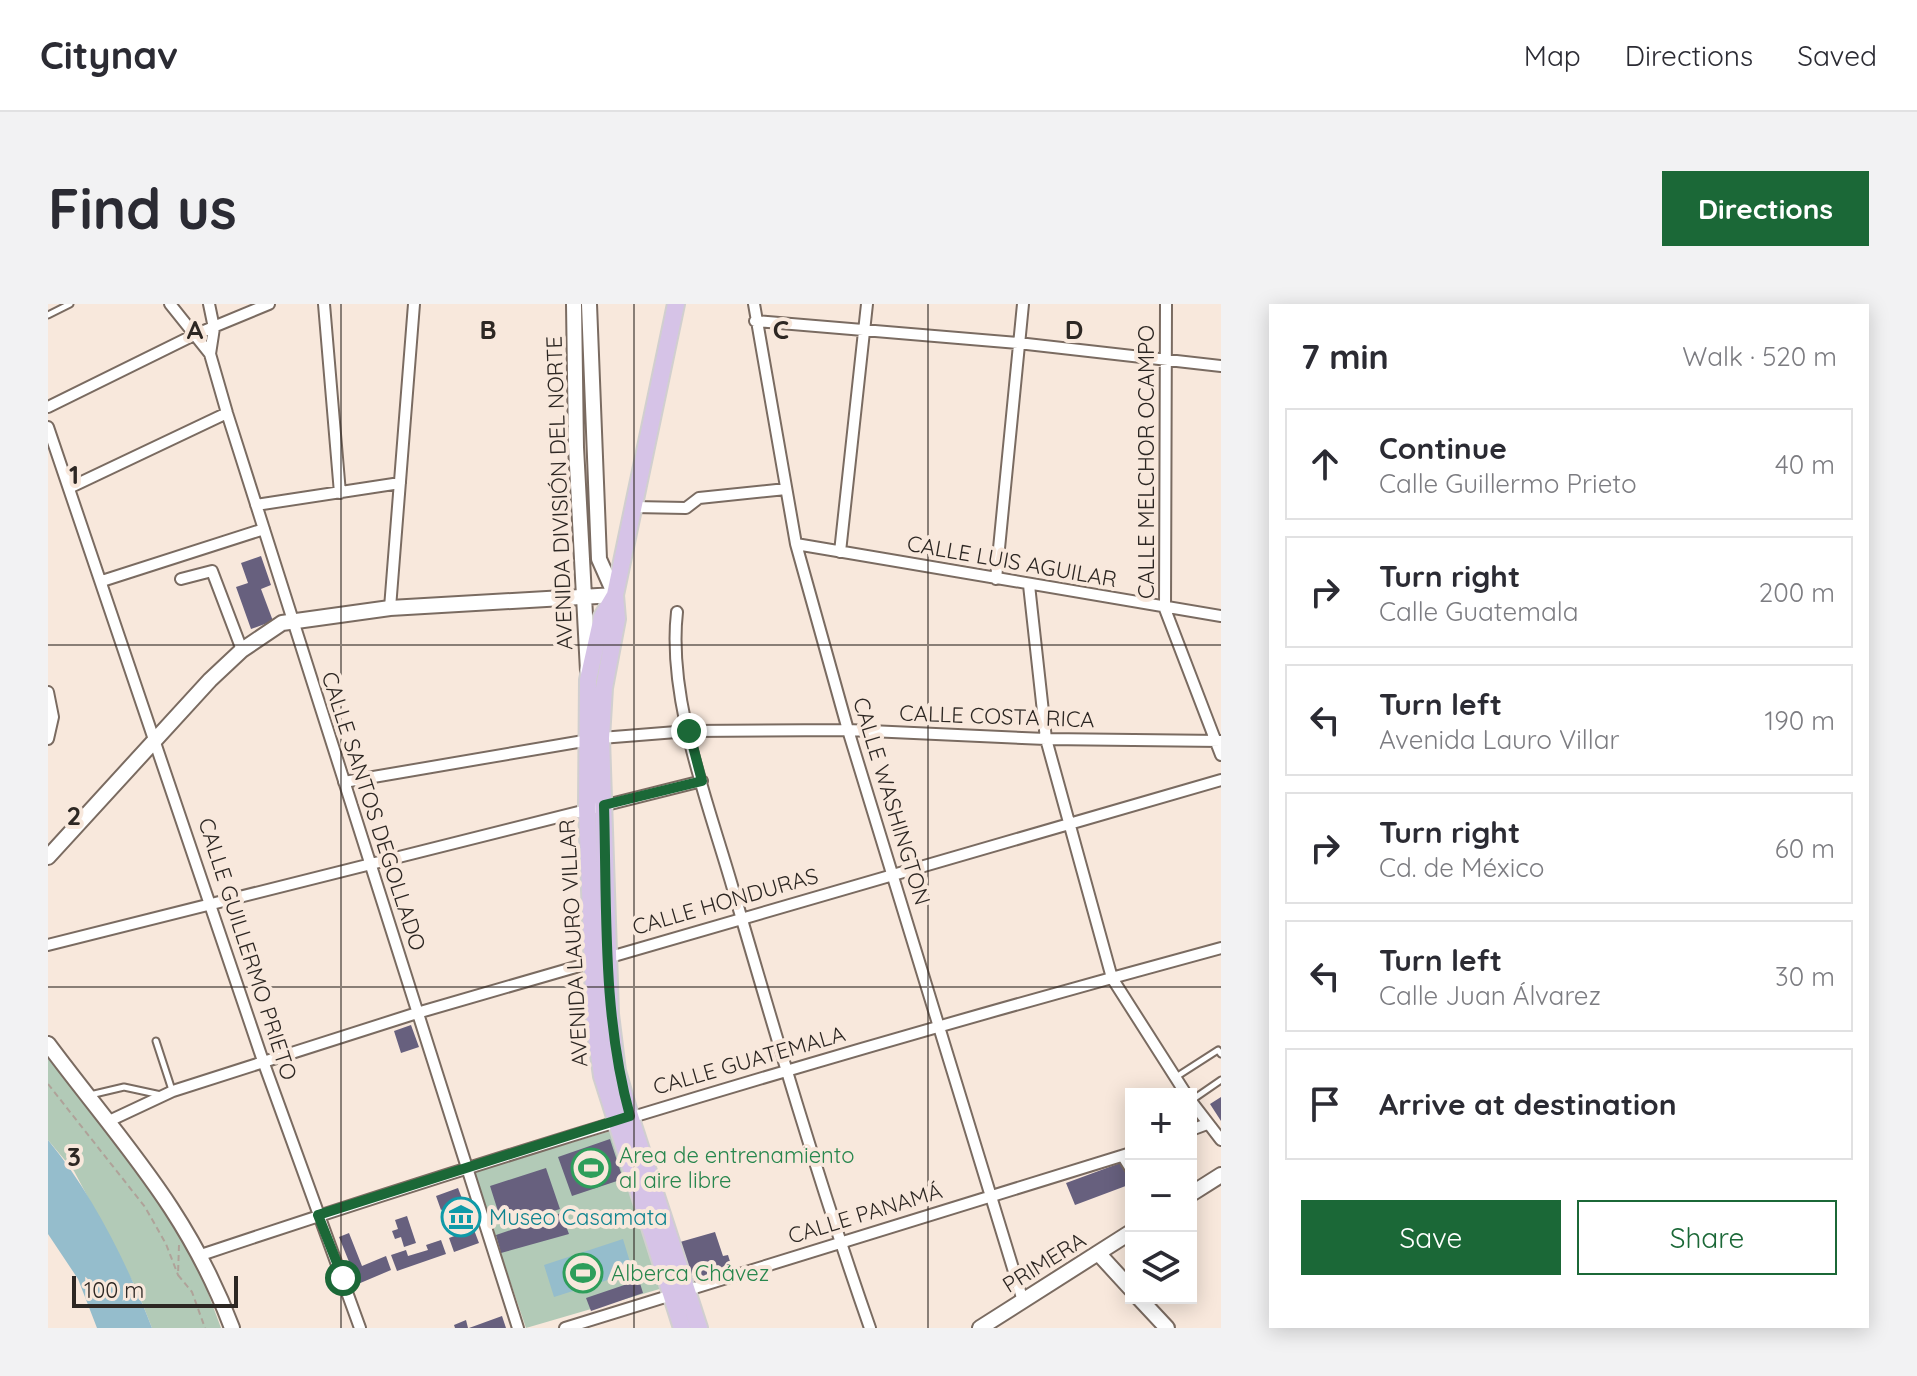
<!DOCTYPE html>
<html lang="en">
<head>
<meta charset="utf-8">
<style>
  body { margin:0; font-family:Quicksand,sans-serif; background:#f2f2f3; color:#2b2b33 }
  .controls { position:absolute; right:24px; bottom:24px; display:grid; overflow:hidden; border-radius:0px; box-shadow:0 4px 20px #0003 }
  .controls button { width:72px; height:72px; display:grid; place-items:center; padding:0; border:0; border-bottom:2px solid #e1e1e2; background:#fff; color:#2b2b33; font:40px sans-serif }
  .scale { position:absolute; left:24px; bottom:20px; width:166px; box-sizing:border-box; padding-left:8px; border:4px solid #2d2723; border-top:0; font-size:22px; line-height:28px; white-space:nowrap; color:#2d2723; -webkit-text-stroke:6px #f8e8dc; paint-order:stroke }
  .stop { position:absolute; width:24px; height:24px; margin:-18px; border:6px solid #1b6837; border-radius:50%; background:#fff }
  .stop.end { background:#1b6837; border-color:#fff; box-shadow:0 2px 8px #0008 }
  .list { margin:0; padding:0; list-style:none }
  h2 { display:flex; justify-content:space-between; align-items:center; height:104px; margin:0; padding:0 32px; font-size:34px }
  h2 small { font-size:26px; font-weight:400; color:#7c7c81 }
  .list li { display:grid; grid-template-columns:52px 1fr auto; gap:24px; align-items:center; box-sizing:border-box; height:112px; margin:0 16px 16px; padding:0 16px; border:2px solid #e1e1e2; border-radius:0px }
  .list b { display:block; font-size:30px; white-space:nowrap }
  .list p { margin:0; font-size:26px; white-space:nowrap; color:#7c7c81 }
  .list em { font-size:26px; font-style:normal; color:#7c7c81 }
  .actions { display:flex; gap:16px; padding:24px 32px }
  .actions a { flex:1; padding:18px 0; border:2px solid #1b6837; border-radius:0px; text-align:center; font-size:28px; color:#1b6837 }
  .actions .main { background:#1b6837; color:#fff }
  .icon { flex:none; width:44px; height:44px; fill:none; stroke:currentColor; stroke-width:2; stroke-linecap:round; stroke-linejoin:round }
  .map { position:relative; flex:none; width:1173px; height:1024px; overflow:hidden; border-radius:0px }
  header { display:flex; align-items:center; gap:48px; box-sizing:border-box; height:112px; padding:0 40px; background:#fff; border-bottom:2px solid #e1e1e2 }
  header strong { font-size:38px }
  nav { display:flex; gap:44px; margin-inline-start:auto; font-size:28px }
  .intro { display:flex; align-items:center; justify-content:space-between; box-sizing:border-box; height:192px; padding:0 48px }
  h1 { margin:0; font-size:56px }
  .button { padding:20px 36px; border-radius:0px; background:#1b6837; color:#fff; font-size:28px; font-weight:700 }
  main { display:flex; gap:48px; padding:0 48px }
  aside { flex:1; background:#fff; border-radius:0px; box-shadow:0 4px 20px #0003 }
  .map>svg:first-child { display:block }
</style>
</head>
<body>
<header>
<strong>Citynav</strong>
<nav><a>Map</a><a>Directions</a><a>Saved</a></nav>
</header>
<div class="intro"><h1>Find us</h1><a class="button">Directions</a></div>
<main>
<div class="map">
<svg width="1173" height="1024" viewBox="0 0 1173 1024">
  <rect width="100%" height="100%" fill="#f8e8dc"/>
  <path fill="#b2cab7" d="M 0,754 L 105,884 L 146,951 L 173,1024 L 104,1024 L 89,986 L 26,867 L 0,836 Z
    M 566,826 L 615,984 L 478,1024 L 425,868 Z"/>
  <path fill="#95bdcc" d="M 0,836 C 44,889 79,959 104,1024 L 49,1024 L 30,975 L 0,930 Z
    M 575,935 L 585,968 L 506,993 L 496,961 Z"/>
  <path fill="#67607e" d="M 213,252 L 223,281 L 213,285 L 225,317 L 203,325 L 188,283 L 200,279 L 193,259 Z
    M 363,721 L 371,743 L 353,749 L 346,727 Z
    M 1173,793 L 1173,817 L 1162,800 Z
    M 562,835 L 575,875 L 524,892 L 510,853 Z
    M 1075,858 L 1083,880 L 1027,901 L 1018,879 Z
    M 498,864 L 512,905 L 455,923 L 442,882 Z
    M 410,884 L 431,939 L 406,948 L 401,934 L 412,930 L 402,902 L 393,906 L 388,892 Z
    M 513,909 L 521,930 L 453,949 L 448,931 Z
    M 359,912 L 368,939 L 356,943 L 353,933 L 347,935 L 344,927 L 350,925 L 347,916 Z
    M 667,928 L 675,952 L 680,951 L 684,964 L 643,976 L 632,938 Z
    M 301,929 L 314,962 L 338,952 L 343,966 L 310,980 L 291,933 Z
    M 393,936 L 398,950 L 349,967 L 343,951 L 358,946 L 360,952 L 380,946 L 378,941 Z
    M 591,976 L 595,989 L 543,1007 L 538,994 Z
    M 454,1012 L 458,1024 L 421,1024 Z
    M 418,1016 L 420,1024 L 407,1024 L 406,1021 Z"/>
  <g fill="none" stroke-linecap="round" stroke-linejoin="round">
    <g stroke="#7a6b61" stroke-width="9">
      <path id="lane" d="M 0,11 L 22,0
        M 108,737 L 124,786
        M 1128,773 L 1170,746 L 1173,750
        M 42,791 L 76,783 L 113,791
        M 1144,796 L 1173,776
        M 1073,854 L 1083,870"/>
    </g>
    <g stroke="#7a6b61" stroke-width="14">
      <path id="street" d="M 122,0 L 162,50
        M 161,0 L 166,24 L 162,50 L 179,109 L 470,1024
        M 276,0 L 292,189
        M 706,0 L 748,240 L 800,426 L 975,997
        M 1118,0 L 1117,305 L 1173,451
        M 707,17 L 970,39 L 1173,62
        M 0,103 L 146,31 L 221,0
        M 0,123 L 215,757 L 312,1024
        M 23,183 L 179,109
        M 208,201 L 352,179
        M 586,203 L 638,204 L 651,194 L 738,185
        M 748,240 L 1173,312
        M 792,248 L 819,0
        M 133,275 L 164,267 L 194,346
        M 948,275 L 975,0
        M 54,277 L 216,225
        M 981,281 L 998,435 L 1064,674 L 1138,790
        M 342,304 L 366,0
        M 629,308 C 619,395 661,501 685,585 C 728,732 771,879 822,1024
        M 0,388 L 5,413 L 0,435
        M 296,478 L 553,434 L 641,427 L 800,426 L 998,435 L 1173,437
        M 0,641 L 654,477
        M 1143,797 L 1173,836
        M 61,817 L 125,787 L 369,709 L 1173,476
        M 1143,826 L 1159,820
        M 153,951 C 490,838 830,737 1173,644
        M 517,1024 L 1083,849"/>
    </g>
    <g stroke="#7a6b61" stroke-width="18">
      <path id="secondary" d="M 526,0 L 528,143 L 540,367
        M 0,553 L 162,376 L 194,346 L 234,319 L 342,304 L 567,291 L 551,255 L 541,0
        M 0,740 C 73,838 140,906 184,1024
        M 1143,890 L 1173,871
        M 1050,949 L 1083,985
        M 1091,994 L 1119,1024
        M 932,1024 L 1083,928"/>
    </g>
    <g stroke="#d1cfcf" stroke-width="20">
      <path id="primary" d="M 628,0 L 567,291 L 569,315 L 556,384 L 553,434 L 562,710 L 569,767 L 582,812 L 651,1024
        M 567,291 L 554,313 L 540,376 L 539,504 L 547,722 L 554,772 L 634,1024"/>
    </g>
    <path stroke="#afa299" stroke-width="2" stroke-dasharray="6 4" stroke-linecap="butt" d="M 0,780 L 97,903 L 118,940 L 130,971
      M 131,941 L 130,971 L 144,988 L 157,1024"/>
    <use href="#lane" stroke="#fff" stroke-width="5"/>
    <use href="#street" stroke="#fff" stroke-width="10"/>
    <use href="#secondary" stroke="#fff" stroke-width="14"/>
    <use href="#primary" stroke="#d6c3e7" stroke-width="16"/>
  </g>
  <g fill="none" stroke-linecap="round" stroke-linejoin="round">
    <path stroke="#1b6837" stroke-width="10" d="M 295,974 L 270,911 L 582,812 C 554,711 559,605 556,501 L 654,477 L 641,427"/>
  </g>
  <path fill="none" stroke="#2d2723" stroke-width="2" stroke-opacity="0.55" d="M 293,0 L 293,1024M 586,0 L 586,1024M 880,0 L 880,1024M 0,341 L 1173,341M 0,683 L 1173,683"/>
  <defs>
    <g id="stadium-ring" transform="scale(2)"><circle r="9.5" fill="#f8e8dc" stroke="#2e9e5b" stroke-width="1.5"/><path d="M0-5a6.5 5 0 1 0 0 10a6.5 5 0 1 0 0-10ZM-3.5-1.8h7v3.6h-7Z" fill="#2e9e5b"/></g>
    <g id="museum-ring" transform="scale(2)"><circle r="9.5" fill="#f8e8dc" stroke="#0f9aa8" stroke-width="1.5"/><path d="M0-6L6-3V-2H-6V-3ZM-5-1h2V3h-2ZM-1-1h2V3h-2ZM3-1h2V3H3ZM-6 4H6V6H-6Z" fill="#0f9aa8"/></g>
  </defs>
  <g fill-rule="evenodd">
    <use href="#stadium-ring" x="543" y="864"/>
    <use href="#museum-ring" x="413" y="913"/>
    <use href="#stadium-ring" x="535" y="969"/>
  </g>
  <g text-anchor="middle" stroke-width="8" stroke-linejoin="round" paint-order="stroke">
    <g font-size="22" fill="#2d2723" stroke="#f8e8dc">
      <text transform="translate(1098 158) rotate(-90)" y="8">CALLE MELCHOR OCAMPO</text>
      <text transform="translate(511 189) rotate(-92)" y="8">AVENIDA DIVISIÓN DEL NORTE</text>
      <text transform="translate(964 257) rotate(10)" y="8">CALLE LUIS AGUILAR</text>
      <text transform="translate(949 412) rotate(2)" y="8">CALLE COSTA RICA</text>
      <text transform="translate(844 497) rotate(73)" y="8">CALLE WASHINGTON</text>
      <text transform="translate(326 507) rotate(72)" y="8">CALLE SANTOS DEGOLLADO</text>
      <text transform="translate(677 597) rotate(-16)" y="8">CALLE HONDURAS</text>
      <text transform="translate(525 639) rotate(-93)" y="8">AVENIDA LAURO VILLAR</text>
      <text transform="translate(200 645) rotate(72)" y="8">CALLE GUILLERMO PRIETO</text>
      <text transform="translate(701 756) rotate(-16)" y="8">CALLE GUATEMALA</text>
      <text transform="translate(817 909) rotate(-17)" y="8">CALLE PANAMÁ</text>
      <text transform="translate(996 958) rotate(-32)" y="8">PRIMERA</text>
    </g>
    <g font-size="22" fill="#27864d" stroke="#f8e8dc" text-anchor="start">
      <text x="571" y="859">Area de entrenamiento<tspan x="571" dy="25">al aire libre</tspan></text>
      <text x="563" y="977">Alberca Chávez</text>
    </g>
    <g font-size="22" fill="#0d838f" stroke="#f8e8dc" text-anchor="start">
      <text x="441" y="921">Museo Casamata</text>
    </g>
  </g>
  <g font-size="26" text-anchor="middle" font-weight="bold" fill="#2d2723" stroke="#f8e8dc" stroke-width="8" stroke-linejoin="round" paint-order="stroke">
    <text x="147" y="35">A</text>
    <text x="440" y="35">B</text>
    <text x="733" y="35">C</text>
    <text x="1026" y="35">D</text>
    <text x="26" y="180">1</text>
    <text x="26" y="521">2</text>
    <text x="26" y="862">3</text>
  </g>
</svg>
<div class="controls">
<button>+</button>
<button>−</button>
<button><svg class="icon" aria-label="layers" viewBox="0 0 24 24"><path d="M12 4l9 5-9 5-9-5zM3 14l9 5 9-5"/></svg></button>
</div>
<div class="scale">100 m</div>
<div class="stop" style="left:295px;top:974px"></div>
<div class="stop end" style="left:641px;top:427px"></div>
</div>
<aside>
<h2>7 min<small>Walk · 520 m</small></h2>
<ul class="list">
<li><svg class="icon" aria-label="ahead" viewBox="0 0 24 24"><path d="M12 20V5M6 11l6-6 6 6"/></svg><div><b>Continue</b><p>Calle Guillermo Prieto</p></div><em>40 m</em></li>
<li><svg class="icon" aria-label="right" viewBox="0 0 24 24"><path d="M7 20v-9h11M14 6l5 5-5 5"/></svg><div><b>Turn right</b><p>Calle Guatemala</p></div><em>200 m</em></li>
<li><svg class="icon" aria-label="left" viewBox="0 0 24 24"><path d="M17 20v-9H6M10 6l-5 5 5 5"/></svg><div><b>Turn left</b><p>Avenida Lauro Villar</p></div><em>190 m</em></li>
<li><svg class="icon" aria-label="right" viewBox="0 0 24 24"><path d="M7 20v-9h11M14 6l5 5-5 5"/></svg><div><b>Turn right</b><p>Cd. de México</p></div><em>60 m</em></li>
<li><svg class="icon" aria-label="left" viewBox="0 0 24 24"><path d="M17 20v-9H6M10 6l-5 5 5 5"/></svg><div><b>Turn left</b><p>Calle Juan Álvarez</p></div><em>30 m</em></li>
<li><svg class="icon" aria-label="arrive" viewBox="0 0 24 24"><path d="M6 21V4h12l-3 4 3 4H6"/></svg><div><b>Arrive at destination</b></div></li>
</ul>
<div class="actions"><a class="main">Save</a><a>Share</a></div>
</aside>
</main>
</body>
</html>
